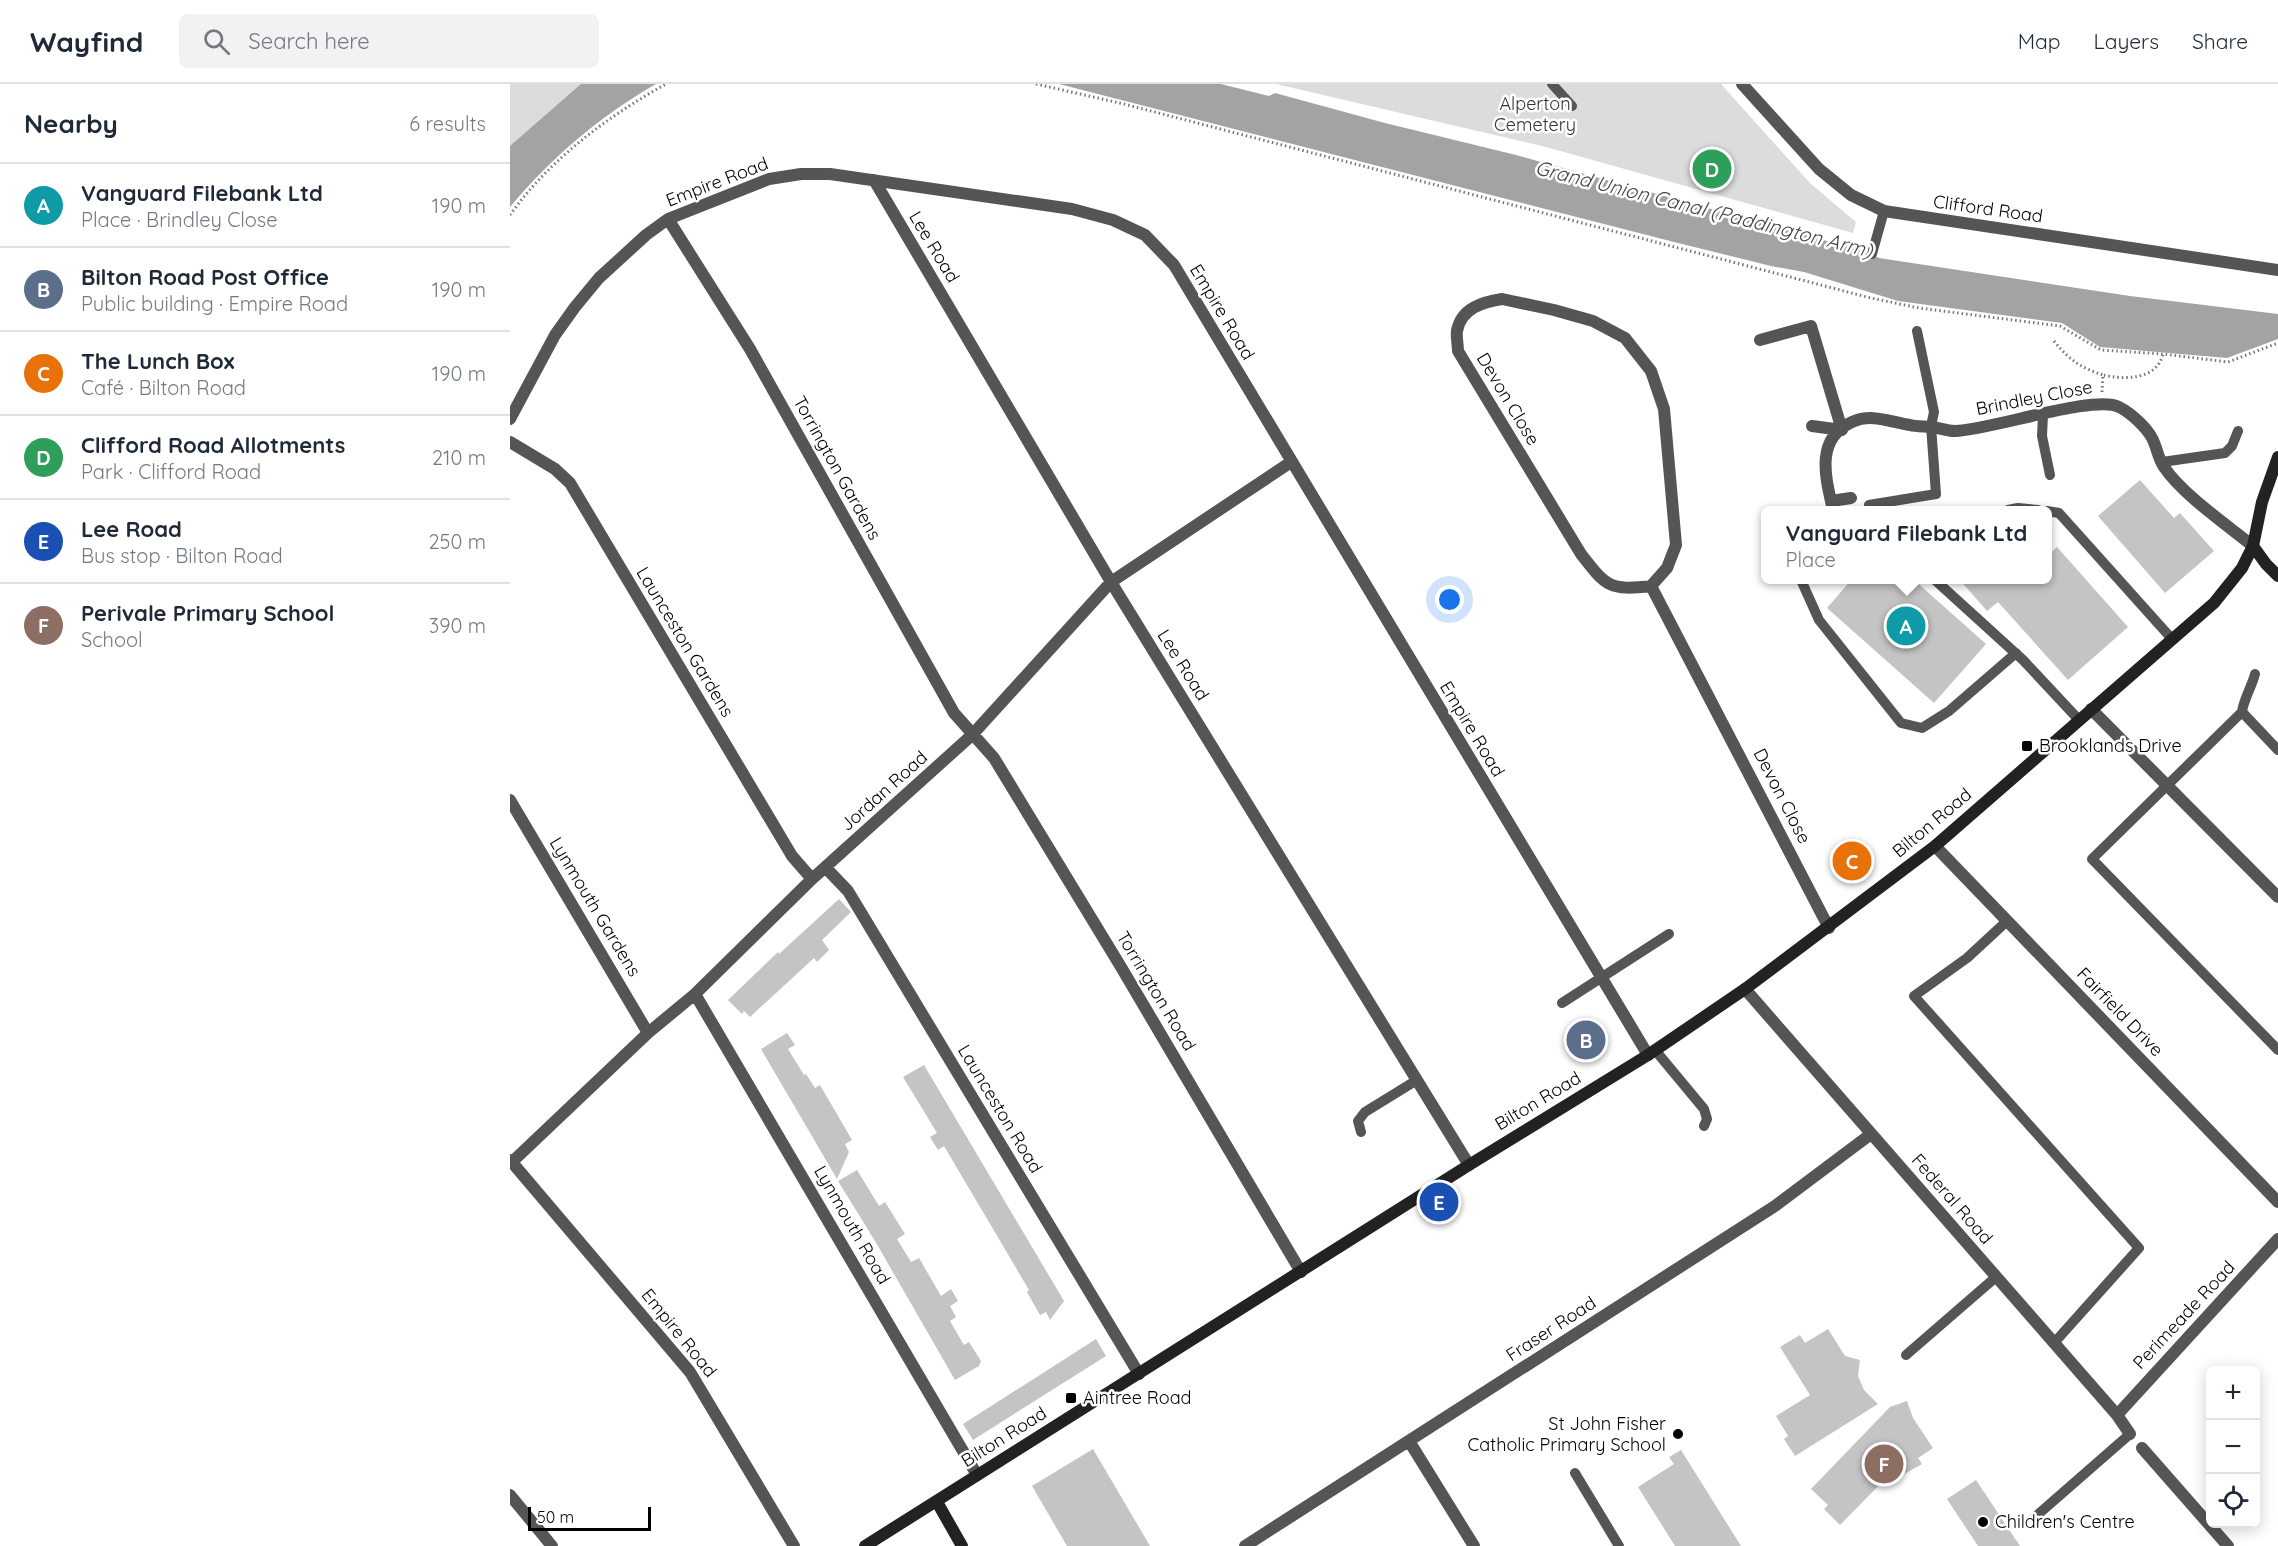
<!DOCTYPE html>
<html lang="en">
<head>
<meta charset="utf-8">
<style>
  body { margin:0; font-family:Quicksand,sans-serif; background:#f2f2f3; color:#1f2937 }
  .controls { position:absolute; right:18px; bottom:18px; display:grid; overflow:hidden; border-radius:9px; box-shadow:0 3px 15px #0003 }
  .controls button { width:54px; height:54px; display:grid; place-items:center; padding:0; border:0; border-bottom:2px solid #e0e1e3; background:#fff; color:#1f2937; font:30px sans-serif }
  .scale { position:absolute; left:18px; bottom:15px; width:123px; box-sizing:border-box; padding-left:6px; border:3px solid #000; border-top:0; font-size:16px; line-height:21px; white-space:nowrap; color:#000; -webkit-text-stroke:4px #fff; paint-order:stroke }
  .you { position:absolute; left:940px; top:516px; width:21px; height:21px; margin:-15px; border:4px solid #fff; border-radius:50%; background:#1a73e8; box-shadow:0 0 0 9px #1a73e833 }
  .badge { display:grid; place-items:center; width:39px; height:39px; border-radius:50%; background:#000; color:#fff; font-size:20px; font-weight:700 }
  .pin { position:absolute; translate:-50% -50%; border:3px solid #fff; box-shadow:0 2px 6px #0006 }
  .popup { position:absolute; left:1251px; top:422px; width:291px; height:78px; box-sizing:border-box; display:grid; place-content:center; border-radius:9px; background:#fff; filter:drop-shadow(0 2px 4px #0005); font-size:20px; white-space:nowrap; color:#747a83 }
  .popup b { font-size:22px; color:#1f2937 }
  .popup::after { content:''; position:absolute; left:50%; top:100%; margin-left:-12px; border:12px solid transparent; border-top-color:#fff }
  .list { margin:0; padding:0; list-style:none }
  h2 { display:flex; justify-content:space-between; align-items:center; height:78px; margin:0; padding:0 24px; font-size:26px }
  h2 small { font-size:20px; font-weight:400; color:#747a83 }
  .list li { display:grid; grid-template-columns:39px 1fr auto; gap:18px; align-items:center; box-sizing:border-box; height:84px; padding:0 24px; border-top:2px solid #e0e1e3 }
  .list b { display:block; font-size:22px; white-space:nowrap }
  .list p { margin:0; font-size:20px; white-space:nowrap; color:#747a83 }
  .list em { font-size:20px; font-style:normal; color:#747a83 }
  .icon { flex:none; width:33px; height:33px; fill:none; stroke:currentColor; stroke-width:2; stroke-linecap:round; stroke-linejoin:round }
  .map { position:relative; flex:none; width:1768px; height:1462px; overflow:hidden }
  header { display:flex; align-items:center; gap:36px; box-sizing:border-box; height:84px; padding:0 30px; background:#fff; border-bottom:2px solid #e0e1e3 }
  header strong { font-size:28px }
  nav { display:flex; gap:33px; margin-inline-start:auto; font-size:21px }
  .search { width:420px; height:54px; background:#f2f2f3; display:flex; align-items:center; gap:15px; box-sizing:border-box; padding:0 21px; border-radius:9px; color:#747a83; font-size:22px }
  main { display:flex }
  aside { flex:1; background:#fff }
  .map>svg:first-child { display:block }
</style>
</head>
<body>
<header>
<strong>Wayfind</strong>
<div class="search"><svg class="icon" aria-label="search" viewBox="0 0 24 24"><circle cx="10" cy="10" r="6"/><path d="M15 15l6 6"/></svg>Search here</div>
<nav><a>Map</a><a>Layers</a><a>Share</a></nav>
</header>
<main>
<aside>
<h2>Nearby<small>6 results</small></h2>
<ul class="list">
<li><span class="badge" style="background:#0f9aa8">A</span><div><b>Vanguard Filebank Ltd</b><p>Place · Brindley Close</p></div><em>190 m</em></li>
<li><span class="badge" style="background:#5c6f8a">B</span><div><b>Bilton Road Post Office</b><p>Public building · Empire Road</p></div><em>190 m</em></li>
<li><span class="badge" style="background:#e8710a">C</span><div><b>The Lunch Box</b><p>Café · Bilton Road</p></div><em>190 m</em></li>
<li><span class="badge" style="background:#2e9e5b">D</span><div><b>Clifford Road Allotments</b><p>Park · Clifford Road</p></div><em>210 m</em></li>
<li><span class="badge" style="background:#1a4fb4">E</span><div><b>Lee Road</b><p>Bus stop · Bilton Road</p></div><em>250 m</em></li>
<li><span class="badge" style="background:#8d6e63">F</span><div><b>Perivale Primary School</b><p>School</p></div><em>390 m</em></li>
</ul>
</aside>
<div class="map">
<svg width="1768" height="1462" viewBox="0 0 1768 1462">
  <rect width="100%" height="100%" fill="#fff"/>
  <path fill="#dcdcdc" d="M 0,0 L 78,0 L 0,67 Z
    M 766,0 L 1211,0 L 1300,99 L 1346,138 L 1343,149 L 1036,63 Z"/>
  <path fill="#a3a3a3" d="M 71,0 L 146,0 C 90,32 42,73 0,123 L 0,62 Z
    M 549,0 L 711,0 L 759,12 L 765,9 L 875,39 L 1006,71 L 1353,167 L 1369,174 L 1620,212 L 1768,230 L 1768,255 L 1717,274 L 1590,263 L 1552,239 L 1388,217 L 1294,188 L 1261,182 L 1164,158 Z"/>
  <path fill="#c4c4c4" d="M 1630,396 L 1664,434 L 1670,429 L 1704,467 L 1655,509 L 1588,432 Z
    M 1547,463 L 1618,543 L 1558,596 L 1488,518 L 1477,527 L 1449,495 L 1537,495 L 1537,472 Z
    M 1342,495 L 1403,495 L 1476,560 L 1424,619 L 1317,524 Z
    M 329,815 L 341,828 L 312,856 L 319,866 L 307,878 L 304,874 L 240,933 L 234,927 L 232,930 L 218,916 L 268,868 L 269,870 Z
    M 277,949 L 285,961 L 278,965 L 294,991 L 296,990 L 305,1004 L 310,1001 L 342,1056 L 335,1060 L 339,1068 L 327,1095 L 251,965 Z
    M 414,981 L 554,1217 L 540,1236 L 536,1228 L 530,1231 L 517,1208 L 519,1206 L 434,1062 L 428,1066 L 420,1053 L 427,1049 L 393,993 Z
    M 347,1086 L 369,1122 L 375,1118 L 395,1150 L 387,1155 L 401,1178 L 409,1174 L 431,1212 L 441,1205 L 448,1217 L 440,1222 L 446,1233 L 440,1237 L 454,1261 L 459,1258 L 471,1277 L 469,1282 L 445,1296 L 365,1157 L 328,1097 Z
    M 1318,1245 L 1335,1272 L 1350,1276 L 1348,1292 L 1354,1306 L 1368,1320 L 1285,1372 L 1274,1355 L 1278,1352 L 1266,1332 L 1300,1311 L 1270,1263 L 1290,1251 L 1295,1259 Z
    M 586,1255 L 596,1272 L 463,1356 L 453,1340 Z
    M 1397,1317 L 1403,1334 L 1423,1364 L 1408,1374 L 1412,1380 L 1384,1396 L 1380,1390 L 1330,1441 L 1314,1425 L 1318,1421 L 1301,1405 L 1380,1323 Z
    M 583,1365 L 640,1462 L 557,1462 L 522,1402 Z
    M 1171,1366 L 1231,1462 L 1165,1462 L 1128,1403 L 1164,1380 L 1159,1373 Z
    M 1466,1396 L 1510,1462 L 1468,1462 L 1437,1415 Z"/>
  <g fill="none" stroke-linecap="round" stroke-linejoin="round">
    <path stroke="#777" stroke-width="3" stroke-dasharray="1.5 3" stroke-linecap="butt" d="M 526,0 L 614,20 L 1361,214 L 1409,224 L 1550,242 L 1591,266 L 1653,270 L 1718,278 L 1768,259
      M 0,131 C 39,76 98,32 156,0
      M 1544,257 C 1558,275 1571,284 1593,291
      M 1592,308 L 1593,291 C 1614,296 1647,296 1653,270"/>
    <path stroke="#555" stroke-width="10" d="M 1042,0 L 1062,22
      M 1362,170 L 1374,127
      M 1533,331 L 1532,352 L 1540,391
      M 1652,378 L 1715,369 L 1722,362 L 1728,347
      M 1359,421 L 1426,410 L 1421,342 L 1424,328 L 1407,247
      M 1498,426 L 1508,424 L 1528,426
      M 1537,427 L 1549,429 L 1662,555
      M 1292,496 L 1291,496 L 1309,536 L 1391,639 L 1412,644 L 1439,627 L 1506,569
      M 1425,496 L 1513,576 L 1569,636
      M 1732,628 C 1733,617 1742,602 1745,590
      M 1768,666 L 1732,628 L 1582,775 L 1768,966
      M 1497,837 L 1457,874 L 1404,912 L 1629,1164 L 1544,1259
      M 1052,919 L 1159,850
      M 1145,966 L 1194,1025 L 1197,1035 L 1194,1042
      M 851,1048 L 848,1037 L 855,1028 L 907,996
      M 1396,1271 L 1486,1193
      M 1065,1389 L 1109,1462
      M 1525,1433 L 1620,1350"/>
    <path stroke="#555" stroke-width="12" d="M 1232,0 L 1309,85 L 1341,111 L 1374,127 L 1768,186
      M 364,96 L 601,498 L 959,1081
      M 158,135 L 240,265 L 444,629 L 484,674 L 611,883 L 791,1188
      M 992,215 L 1044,226 L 1083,237 L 1115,254 L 1141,287 L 1154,325 L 1166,461 L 1157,484 L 1141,502 C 1099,507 1096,502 1071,470 L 948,267 C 948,261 946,252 947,247 C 951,224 973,218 992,215 Z
      M 1250,256 L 1301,242 L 1332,346 L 1302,342
      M 0,335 L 45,251 L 65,223 L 89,194 L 136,151 L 158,135 L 259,95 L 291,90 L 320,90 L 562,125 L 603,136 L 635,151 L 664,181 L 1138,971
      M 0,358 L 45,385 L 60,399 L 282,772 L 302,795
      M 1321,417 L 1341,414
      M 1323,426 C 1316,395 1304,355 1342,338 C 1362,329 1380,338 1400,341 C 1407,343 1415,342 1422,343 C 1430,344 1437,347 1445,347 C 1481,346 1585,310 1609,323 C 1621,329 1636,343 1642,354 C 1647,363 1648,375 1654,383 C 1672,410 1717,441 1743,462
      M 1141,502 L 1319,844
      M 1581,625 L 1768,813
      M 0,716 L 138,949
      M 1425,762 L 1768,1118
      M 315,783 L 338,807 L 629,1290
      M 1235,905 L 1607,1331 L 1620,1350
      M 185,910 L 467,1391
      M 0,1076 L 180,1288 L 284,1462
      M 2,1078 L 138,949 L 185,910 L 302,795 L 462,651 L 601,498 L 781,378
      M 1607,1331 L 1768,1155
      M 899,1357 L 964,1462
      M 1632,1364 L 1718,1462
      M 0,1411 L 42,1462
      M 735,1462 L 1265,1122 L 1361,1050"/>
    <path stroke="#222" stroke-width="12" d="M 1743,462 L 1756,480 L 1768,492
      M 427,1418 L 452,1462
      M 355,1462 L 959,1081 L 1138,971 L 1235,905 L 1425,762 L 1704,519 L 1732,484 L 1743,462 L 1752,418 L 1768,373"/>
  </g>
  <g fill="#000" stroke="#fff" stroke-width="2">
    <rect x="1511" y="656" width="12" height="12" rx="3"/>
    <rect x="555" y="1308" width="12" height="12" rx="3"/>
    <circle cx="1168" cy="1350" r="6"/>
    <circle cx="1473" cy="1438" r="6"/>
  </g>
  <g text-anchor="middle" stroke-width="5" stroke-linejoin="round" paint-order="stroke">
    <g font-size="18" fill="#333" stroke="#fff">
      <text x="1025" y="26">Alperton<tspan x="1025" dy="21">Cemetery</tspan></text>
    </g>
    <g font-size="18" fill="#000" stroke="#fff">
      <text transform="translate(207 98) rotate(-21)" y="6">Empire Road</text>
      <text transform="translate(1478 125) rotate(8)" y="6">Clifford Road</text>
      <text transform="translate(424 163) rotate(59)" y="6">Lee Road</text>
      <text transform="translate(712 228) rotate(59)" y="6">Empire Road</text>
      <text transform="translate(1524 314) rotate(-11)" y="6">Brindley Close</text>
      <text transform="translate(998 315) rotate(59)" y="6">Devon Close</text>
      <text transform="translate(327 384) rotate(61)" y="6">Torrington Gardens</text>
      <text transform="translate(175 558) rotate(59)" y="6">Launceston Gardens</text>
      <text transform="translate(673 581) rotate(58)" y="6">Lee Road</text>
      <text transform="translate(962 645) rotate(59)" y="6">Empire Road</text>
      <text transform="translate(374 707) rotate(-42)" y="6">Jordan Road</text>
      <text transform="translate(1272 712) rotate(63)" y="6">Devon Close</text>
      <text transform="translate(1422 739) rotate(-40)" y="6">Bilton Road</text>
      <text transform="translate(85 823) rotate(59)" y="6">Lynmouth Gardens</text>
      <text transform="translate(646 907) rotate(59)" y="6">Torrington Road</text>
      <text transform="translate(1610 928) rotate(46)" y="6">Fairfield Drive</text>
      <text transform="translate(1028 1017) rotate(-31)" y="6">Bilton Road</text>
      <text transform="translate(490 1025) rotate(59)" y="6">Launceston Road</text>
      <text transform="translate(1442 1115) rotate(49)" y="6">Federal Road</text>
      <text transform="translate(342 1141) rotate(60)" y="6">Lynmouth Road</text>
      <text transform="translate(1674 1231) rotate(-47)" y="6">Perimeade Road</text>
      <text transform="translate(1041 1245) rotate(-33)" y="6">Fraser Road</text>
      <text transform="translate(169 1249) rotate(51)" y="6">Empire Road</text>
      <text transform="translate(494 1353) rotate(-32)" y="6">Bilton Road</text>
    </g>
    <g font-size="18" fill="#000" stroke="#fff" text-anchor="start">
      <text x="1529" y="668">Brooklands Drive</text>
      <text x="573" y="1320">Aintree Road</text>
      <text x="1156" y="1346" text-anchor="end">St John Fisher<tspan x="1156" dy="21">Catholic Primary School</tspan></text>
      <text x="1485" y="1444">Children's Centre</text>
    </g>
    <g font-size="20" font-style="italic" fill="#444" stroke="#fff">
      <text transform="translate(1194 125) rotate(14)" y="7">Grand Union Canal (Paddington Arm)</text>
    </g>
  </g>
</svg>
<div class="controls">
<button>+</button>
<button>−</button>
<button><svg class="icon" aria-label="locate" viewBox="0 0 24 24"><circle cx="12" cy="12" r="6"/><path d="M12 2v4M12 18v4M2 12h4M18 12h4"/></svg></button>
</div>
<div class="scale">50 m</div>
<div class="you"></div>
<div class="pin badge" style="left:1396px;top:542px;background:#0f9aa8">A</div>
<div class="popup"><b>Vanguard Filebank Ltd</b>Place</div>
<div class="pin badge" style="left:1076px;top:956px;background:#5c6f8a">B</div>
<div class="pin badge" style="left:1342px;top:777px;background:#e8710a">C</div>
<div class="pin badge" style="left:1202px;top:85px;background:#2e9e5b">D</div>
<div class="pin badge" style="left:929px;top:1118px;background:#1a4fb4">E</div>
<div class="pin badge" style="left:1374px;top:1380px;background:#8d6e63">F</div>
</div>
</main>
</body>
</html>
